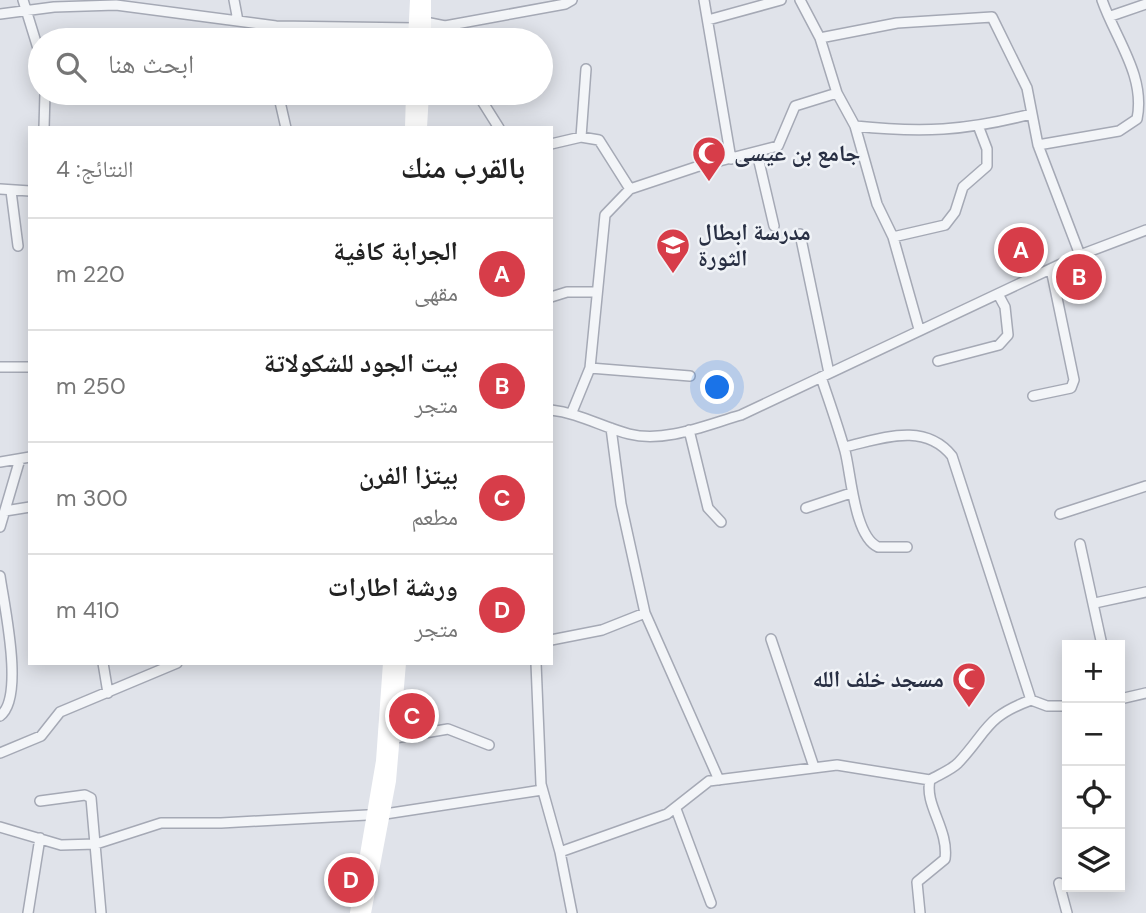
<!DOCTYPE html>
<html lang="ar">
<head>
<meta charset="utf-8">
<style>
  body { margin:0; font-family:"DM Sans","Noto Naskh Arabic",sans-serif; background:#f2f2f2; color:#222; direction:rtl }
  .controls { position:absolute; right:21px; bottom:21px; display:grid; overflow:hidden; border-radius:0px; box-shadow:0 4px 18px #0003 }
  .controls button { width:63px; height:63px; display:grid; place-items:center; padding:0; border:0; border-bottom:2px solid #e0e0e0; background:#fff; color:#222; font:35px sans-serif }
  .you { position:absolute; left:718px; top:388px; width:24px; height:24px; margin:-18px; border:5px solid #fff; border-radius:50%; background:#1a73e8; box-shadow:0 0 0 10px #1a73e833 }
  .badge { display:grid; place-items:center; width:46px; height:46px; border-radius:50%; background:#d73d49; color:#fff; font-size:23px; font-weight:700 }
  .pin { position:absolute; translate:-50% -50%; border:4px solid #fff; box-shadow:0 2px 7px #0006 }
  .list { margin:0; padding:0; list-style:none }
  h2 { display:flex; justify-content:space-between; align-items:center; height:91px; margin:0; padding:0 28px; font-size:30px }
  h2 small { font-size:23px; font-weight:400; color:#767676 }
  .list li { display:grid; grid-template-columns:46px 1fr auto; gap:21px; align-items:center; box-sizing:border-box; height:112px; padding:0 28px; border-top:2px solid #e0e0e0 }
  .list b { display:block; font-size:26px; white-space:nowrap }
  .list p { margin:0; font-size:23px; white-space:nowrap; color:#767676 }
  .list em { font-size:23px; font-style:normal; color:#767676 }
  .icon { flex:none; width:38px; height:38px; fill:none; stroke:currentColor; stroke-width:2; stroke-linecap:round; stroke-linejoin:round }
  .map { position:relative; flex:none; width:1146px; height:913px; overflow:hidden; direction:ltr }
  .search { position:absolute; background:#fff; box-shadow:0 4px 18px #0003; left:28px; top:28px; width:525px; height:77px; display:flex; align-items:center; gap:18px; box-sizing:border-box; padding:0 24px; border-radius:38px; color:#767676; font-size:26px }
  .panel { position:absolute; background:#fff; box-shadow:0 4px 18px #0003; left:28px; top:126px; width:525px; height:539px; border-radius:0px; direction:rtl }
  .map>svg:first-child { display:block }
</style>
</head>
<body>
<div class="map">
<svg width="1146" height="913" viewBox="0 0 1146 913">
  <rect width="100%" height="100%" fill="#e0e3ea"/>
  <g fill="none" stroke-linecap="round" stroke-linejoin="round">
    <g stroke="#a5a9b5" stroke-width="12">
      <path id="minor" d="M 23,0 L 40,55
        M 234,0 L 238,21
        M 704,0 L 731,159
        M 800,0 L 820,38 L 837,93 L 855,126 L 877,204 L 893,237 L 919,329
        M 0,14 L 54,7 L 116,5 L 276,26 L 415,28
        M 1111,16 L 1146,4
        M 708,20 L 781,0
        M 425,22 L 445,26 L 565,4 L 572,0
        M 261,25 L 265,40
        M 445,26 L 451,40
        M 820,38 L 897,23 L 992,17 L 1027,88 L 1038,145 L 1080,255
        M 278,93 L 286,128
        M 477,93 L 499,128
        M 855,126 C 921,133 966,131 1031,114
        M 44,128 L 45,93
        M 581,137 L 586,69
        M 551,144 L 581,137 L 599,140 L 630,189
        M 1038,145 L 1119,131 L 1137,119 C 1146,76 1115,38 1102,0
        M 757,153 L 774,226
        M 0,189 L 30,191
        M 11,191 L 18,246
        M 800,234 L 829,373
        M 893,237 L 945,225 L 955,212 L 963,187 L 987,166 L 987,149 L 979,128
        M 551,297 L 567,292 L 596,292
        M 938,361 L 999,345 L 1008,335 L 1005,307 L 998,294
        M 0,367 L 30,367
        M 590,368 L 690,376
        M 821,377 C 829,401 838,426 845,451 C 851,473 854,536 878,547 L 907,547
        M 1033,396 L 1071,388 L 1074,380 L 1051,269
        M 551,410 C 579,413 602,427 629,434 C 665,443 706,425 741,415 L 1080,255 L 1146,230
        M 572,412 L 590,368 L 605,215 L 630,189 L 696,167 L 778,146 L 795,106 L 837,93
        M 611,428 L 621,504 L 645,613 L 719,780
        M 689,430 L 708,508 L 721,522
        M 844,447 C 881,439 924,421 952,456 L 1031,700 L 1047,706 L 1067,706
        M 0,462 L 30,457
        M 806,508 L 851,493
        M 5,511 L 30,507
        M 1060,514 L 1146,486
        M 0,527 L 20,459
        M 1080,544 L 1102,645
        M 0,576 C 4,605 25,698 0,716
        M 1095,603 L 1146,592
        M 771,639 L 814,767
        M 551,640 L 602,630 L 645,613
        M 103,663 L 108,693
        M 536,663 L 541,784 L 560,852 L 572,913
        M 1120,699 L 1146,693
        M 395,738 L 448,729 L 489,745
        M 0,753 L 41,736 L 60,712 L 177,663
        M 40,801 L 85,795 L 91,798 L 101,913
        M 676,809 L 711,903
        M 0,827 L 61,845 L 96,844 L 161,823 L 221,823 L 385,814 L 542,790
        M 560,852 L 667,814 L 709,781 L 837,765 L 930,780
        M 1059,883 L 1067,913
        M 28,913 L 40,838
        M 920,913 L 917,882 L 945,859 C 949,829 924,805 930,780 C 938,775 951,770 958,763 C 988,731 985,717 1031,700"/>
    </g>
    <use href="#minor" stroke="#f3f5f8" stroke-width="9"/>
    <path stroke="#fff" stroke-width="12" d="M 414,40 L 416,0
      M 425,40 L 425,0
      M 411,128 L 412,93
      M 421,128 L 423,93
      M 356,913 L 382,761 L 389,663
      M 365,913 L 390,781 L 400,663"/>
  </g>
  <defs>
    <g id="mosque-pin" transform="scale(1.75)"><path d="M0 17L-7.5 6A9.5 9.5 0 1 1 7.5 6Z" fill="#d73d49" stroke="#f0f3f7"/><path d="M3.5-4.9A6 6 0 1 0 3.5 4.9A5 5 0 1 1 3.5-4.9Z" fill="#fff"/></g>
    <g id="school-pin" transform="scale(1.75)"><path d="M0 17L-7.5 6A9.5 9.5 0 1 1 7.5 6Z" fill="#d73d49" stroke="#f0f3f7"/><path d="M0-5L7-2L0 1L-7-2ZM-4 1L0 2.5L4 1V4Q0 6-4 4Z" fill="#fff"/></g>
  </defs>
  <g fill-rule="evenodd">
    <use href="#mosque-pin" x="709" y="153"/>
    <use href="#school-pin" x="673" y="245"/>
    <use href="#mosque-pin" x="969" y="679"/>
  </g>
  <g text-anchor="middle" stroke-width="5" stroke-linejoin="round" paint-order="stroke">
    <g font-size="23" font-weight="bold" fill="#282f43" stroke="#f0f3f7" text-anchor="start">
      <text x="734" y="161">جامع بن عيسى</text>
      <text x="698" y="240">مدرسة ابطال<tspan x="698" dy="26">الثورة</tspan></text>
      <text x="944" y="687" text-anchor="end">مسجد خلف الله</text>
    </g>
  </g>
</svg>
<div class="controls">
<button>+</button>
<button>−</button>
<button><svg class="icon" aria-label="locate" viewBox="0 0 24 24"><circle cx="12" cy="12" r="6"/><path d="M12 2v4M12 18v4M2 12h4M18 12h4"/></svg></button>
<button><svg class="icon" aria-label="layers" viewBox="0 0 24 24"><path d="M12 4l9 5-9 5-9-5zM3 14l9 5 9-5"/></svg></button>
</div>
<div class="you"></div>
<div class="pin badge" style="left:1021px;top:250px">A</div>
<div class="pin badge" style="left:1079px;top:277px">B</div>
<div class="pin badge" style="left:412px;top:716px">C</div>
<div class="pin badge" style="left:351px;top:880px">D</div>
<div class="search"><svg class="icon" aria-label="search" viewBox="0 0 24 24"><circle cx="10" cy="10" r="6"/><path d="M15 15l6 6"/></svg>ابحث هنا</div>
<section class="panel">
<h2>بالقرب منك<small>النتائج: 4</small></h2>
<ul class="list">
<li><span class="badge">A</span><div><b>الجرابة كافية</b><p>مقهى</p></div><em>220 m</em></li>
<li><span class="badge">B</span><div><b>بيت الجود للشكولاتة</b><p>متجر</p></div><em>250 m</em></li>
<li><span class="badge">C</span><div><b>بيتزا الفرن</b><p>مطعم</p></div><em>300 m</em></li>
<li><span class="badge">D</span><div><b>ورشة اطارات</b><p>متجر</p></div><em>410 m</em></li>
</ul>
</section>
</div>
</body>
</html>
